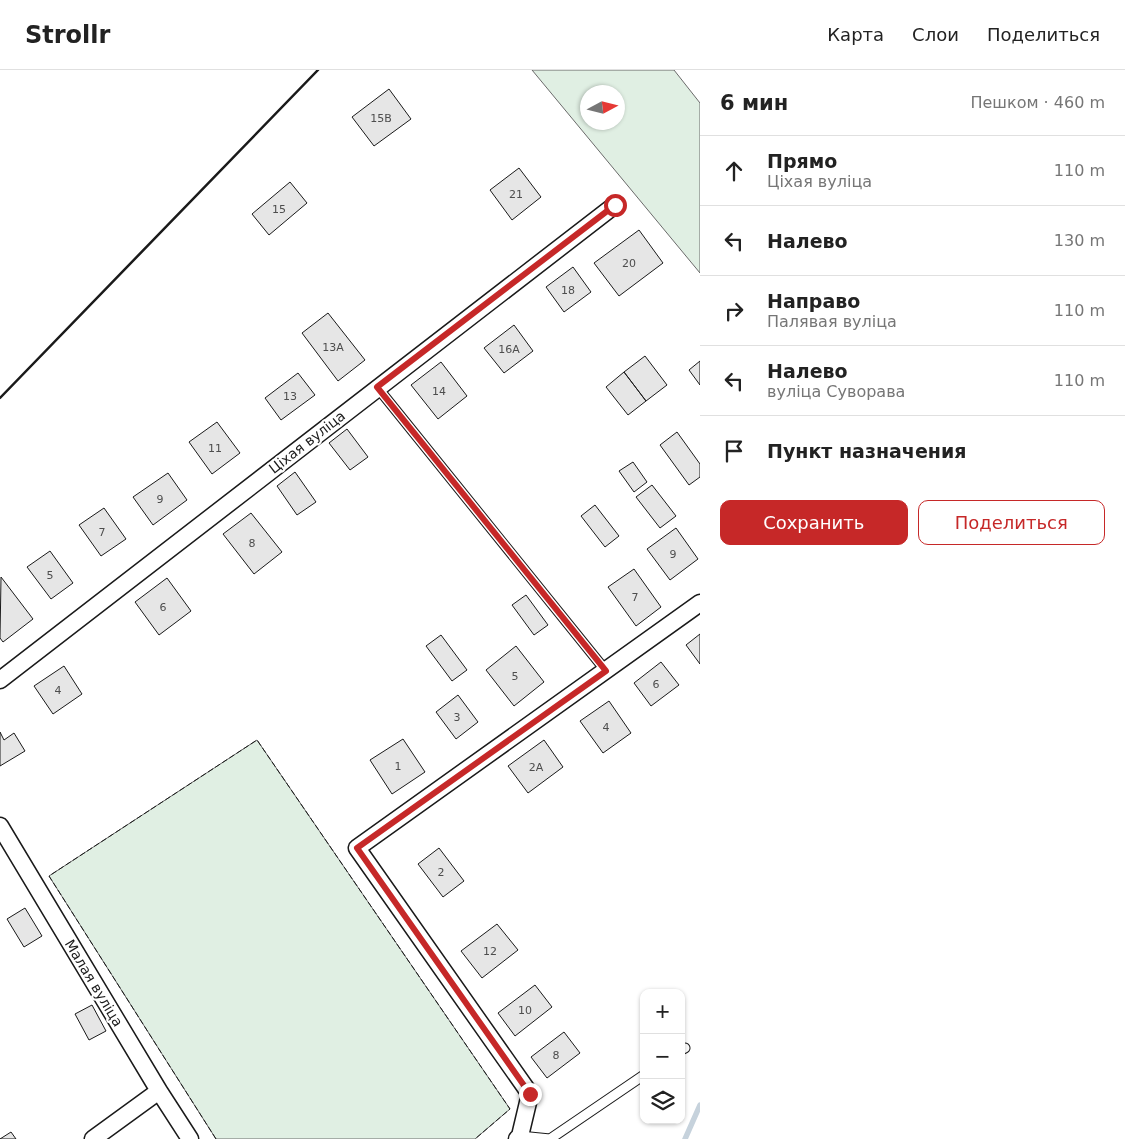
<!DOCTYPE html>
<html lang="ru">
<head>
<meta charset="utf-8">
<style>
  body { margin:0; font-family:"DejaVu Sans",sans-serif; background:#f2f2f2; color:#222 }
  .controls { position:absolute; right:15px; bottom:15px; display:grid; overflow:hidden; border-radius:10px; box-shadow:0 1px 4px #0004 }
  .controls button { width:45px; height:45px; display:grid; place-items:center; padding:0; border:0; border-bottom:1px solid #e0e0e0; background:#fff; color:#222; font:25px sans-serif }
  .compass { position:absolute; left:580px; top:15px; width:45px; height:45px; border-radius:50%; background:#fff; box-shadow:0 1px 4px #0004; rotate:83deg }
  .stop { position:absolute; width:15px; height:15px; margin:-11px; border:4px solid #c62828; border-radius:50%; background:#fff }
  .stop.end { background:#c62828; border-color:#fff; box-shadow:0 1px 5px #0008 }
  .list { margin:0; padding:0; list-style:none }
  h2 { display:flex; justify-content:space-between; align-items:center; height:65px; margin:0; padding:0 20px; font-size:21px }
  h2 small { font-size:16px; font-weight:400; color:#767676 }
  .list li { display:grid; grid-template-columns:32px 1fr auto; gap:15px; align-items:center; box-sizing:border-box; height:70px; padding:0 20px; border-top:1px solid #e0e0e0 }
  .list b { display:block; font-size:19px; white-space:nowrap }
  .list p { margin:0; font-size:16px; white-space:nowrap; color:#767676 }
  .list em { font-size:16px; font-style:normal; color:#767676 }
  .actions { display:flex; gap:10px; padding:15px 20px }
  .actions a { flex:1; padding:11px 0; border:1px solid #c62828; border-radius:10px; text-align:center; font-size:18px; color:#c62828 }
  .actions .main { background:#c62828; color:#fff }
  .icon { flex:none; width:28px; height:28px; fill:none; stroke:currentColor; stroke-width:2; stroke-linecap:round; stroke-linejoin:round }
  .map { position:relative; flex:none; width:700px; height:1069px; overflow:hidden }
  header { display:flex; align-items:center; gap:30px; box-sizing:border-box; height:70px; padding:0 25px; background:#fff; border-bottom:1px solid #e0e0e0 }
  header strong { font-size:24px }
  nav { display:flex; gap:28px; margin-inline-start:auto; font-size:18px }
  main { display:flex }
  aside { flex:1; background:#fff }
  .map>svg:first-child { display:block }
</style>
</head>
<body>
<header>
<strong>Strollr</strong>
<nav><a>Карта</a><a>Слои</a><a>Поделиться</a></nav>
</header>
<main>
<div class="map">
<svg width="700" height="1069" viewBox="0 0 700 1069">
  <rect width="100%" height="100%" fill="#fff"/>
  <path fill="#e0efe3" stroke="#6a6a6a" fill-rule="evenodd" d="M 532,0 L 674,0 L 700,33 L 700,203 ZM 588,22 L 618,22 L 618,52 L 588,52 Z
    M 257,670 L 510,1039 L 475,1069 L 216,1069 L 49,806 Z"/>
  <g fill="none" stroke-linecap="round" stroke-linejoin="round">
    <path stroke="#c6d2dc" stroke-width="5.5" d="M 685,1069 L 700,1035"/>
  </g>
  <path fill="#e6e6e6" stroke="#1a1a1a" d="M 389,19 L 411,49 L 374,76 L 352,47 Z
    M 519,98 L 541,127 L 512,150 L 490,120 Z
    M 290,112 L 307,133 L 269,165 L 252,144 Z
    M 639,160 L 663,193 L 619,226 L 594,193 Z
    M 573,197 L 591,222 L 564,242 L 546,217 Z
    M 328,243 L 365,290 L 338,311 L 302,263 Z
    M 514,255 L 533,281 L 504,303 L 484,278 Z
    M 645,286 L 667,315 L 646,331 L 624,302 Z
    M 700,291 L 700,315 L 689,300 Z
    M 441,292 L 467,326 L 438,349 L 411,315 Z
    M 624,302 L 646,331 L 628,345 L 606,317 Z
    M 298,303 L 315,325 L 281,350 L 265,328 Z
    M 217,352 L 240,383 L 212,404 L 189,372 Z
    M 347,359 L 368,387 L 350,400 L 329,373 Z
    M 677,362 L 700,394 L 700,407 L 689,415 L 660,375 Z
    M 633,392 L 647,412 L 634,422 L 619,401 Z
    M 295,402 L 316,432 L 297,445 L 277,416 Z
    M 168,403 L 187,430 L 153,455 L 133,427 Z
    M 652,415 L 676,446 L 660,458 L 636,427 Z
    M 595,435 L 619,466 L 605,477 L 581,446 Z
    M 104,438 L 126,469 L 101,486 L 79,455 Z
    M 251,443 L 282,482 L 254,504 L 223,464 Z
    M 676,458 L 698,489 L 670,510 L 647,479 Z
    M 50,481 L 73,513 L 51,529 L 27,497 Z
    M 634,499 L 661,537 L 636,556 L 608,517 Z
    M 1,507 L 33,549 L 3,572 L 0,568 Z
    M 167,508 L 191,541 L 159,565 L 135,532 Z
    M 526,525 L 548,555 L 534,565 L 512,535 Z
    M 700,564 L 700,594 L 686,575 Z
    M 441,565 L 467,600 L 452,611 L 426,576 Z
    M 516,576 L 544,612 L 514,636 L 486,600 Z
    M 661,592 L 679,615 L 651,636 L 634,613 Z
    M 64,596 L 82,624 L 53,644 L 34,616 Z
    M 458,625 L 478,652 L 456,669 L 436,642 Z
    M 609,631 L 631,663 L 603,683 L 580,651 Z
    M 0,662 L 4,670 L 14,663 L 25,681 L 0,696 Z
    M 403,669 L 425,702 L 392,724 L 370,690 Z
    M 544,670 L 563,697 L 528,723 L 508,696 Z
    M 439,778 L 464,811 L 443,827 L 418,794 Z
    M 25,838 L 42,866 L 24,877 L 7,849 Z
    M 497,854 L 518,880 L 482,908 L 461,881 Z
    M 535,915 L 552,937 L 515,966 L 498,943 Z
    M 92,935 L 106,961 L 89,970 L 75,944 Z
    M 564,962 L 580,983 L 547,1008 L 531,987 Z
    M 11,1062 L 16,1069 L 0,1069 Z"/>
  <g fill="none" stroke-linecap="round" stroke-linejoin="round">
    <g stroke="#1a1a1a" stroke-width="11">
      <path id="lane" d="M 377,317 L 606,601
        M 681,980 L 685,978
        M 520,1066 L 550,1069 L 644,1005"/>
    </g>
    <g stroke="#1a1a1a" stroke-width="19">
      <path id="street" d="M 0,610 L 615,135
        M 0,756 L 159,1021 L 190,1069
        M 93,1069 L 159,1021
        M 517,1069 L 520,1066 L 530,1024 L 357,778 L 700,533"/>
    </g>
    <use href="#lane" stroke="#fff" stroke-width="9"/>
    <use href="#street" stroke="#fff" stroke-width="16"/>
    <path stroke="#1a1a1a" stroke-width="1" stroke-dasharray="6 2.5" stroke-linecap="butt" d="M 216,1069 L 49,806 L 257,670 L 510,1039 L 475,1069"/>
    <path stroke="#1a1a1a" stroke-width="2.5" d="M 0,328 L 318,0"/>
  </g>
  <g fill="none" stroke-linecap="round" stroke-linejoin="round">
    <path stroke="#c62828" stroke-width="6" d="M 530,1024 L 357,778 L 606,601 L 377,317 L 615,135"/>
  </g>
  <g text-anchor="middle" stroke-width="4" stroke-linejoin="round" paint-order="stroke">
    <g font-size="11" fill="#4d4d4d">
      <text x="381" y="52">15В</text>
      <text x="516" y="128">21</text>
      <text x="279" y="143">15</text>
      <text x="629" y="197">20</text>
      <text x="568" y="224">18</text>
      <text x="333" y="281">13А</text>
      <text x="509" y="283">16А</text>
      <text x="439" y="325">14</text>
      <text x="290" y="330">13</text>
      <text x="215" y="382">11</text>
      <text x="160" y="433">9</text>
      <text x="102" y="466">7</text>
      <text x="252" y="477">8</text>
      <text x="673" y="488">9</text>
      <text x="50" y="509">5</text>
      <text x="635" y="531">7</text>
      <text x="163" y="541">6</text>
      <text x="515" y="610">5</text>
      <text x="656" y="618">6</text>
      <text x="58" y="624">4</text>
      <text x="457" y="651">3</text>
      <text x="606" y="661">4</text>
      <text x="398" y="700">1</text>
      <text x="536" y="701">2А</text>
      <text x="441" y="806">2</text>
      <text x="490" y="885">12</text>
      <text x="525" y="944">10</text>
      <text x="556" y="989">8</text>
    </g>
    <g font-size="14" fill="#1a1a1a" stroke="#fff">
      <text transform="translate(307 372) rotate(-38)" y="5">Ціхая вуліца</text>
      <text transform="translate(94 913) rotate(59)" y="5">Малая вуліца</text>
    </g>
  </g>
</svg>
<div class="controls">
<button>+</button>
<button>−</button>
<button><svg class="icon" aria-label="layers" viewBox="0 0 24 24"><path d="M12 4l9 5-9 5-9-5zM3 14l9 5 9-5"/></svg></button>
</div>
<svg class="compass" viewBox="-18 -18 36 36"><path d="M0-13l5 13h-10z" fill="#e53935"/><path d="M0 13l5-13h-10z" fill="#767676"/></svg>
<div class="stop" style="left:615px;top:135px"></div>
<div class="stop end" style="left:530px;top:1024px"></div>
</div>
<aside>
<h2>6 мин<small>Пешком · 460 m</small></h2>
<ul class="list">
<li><svg class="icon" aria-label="ahead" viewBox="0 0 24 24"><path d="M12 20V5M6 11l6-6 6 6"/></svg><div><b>Прямо</b><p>Ціхая вуліца</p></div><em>110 m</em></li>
<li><svg class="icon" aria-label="left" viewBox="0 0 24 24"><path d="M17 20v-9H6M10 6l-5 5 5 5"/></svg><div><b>Налево</b></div><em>130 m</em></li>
<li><svg class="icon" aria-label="right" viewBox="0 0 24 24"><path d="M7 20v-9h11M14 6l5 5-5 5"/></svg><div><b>Направо</b><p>Палявая вуліца</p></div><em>110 m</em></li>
<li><svg class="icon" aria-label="left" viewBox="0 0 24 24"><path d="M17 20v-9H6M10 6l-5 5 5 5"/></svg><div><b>Налево</b><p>вуліца Суворава</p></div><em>110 m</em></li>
<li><svg class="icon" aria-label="arrive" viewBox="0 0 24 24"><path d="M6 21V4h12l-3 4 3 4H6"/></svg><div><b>Пункт назначения</b></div></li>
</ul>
<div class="actions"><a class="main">Сохранить</a><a>Поделиться</a></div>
</aside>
</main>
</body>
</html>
